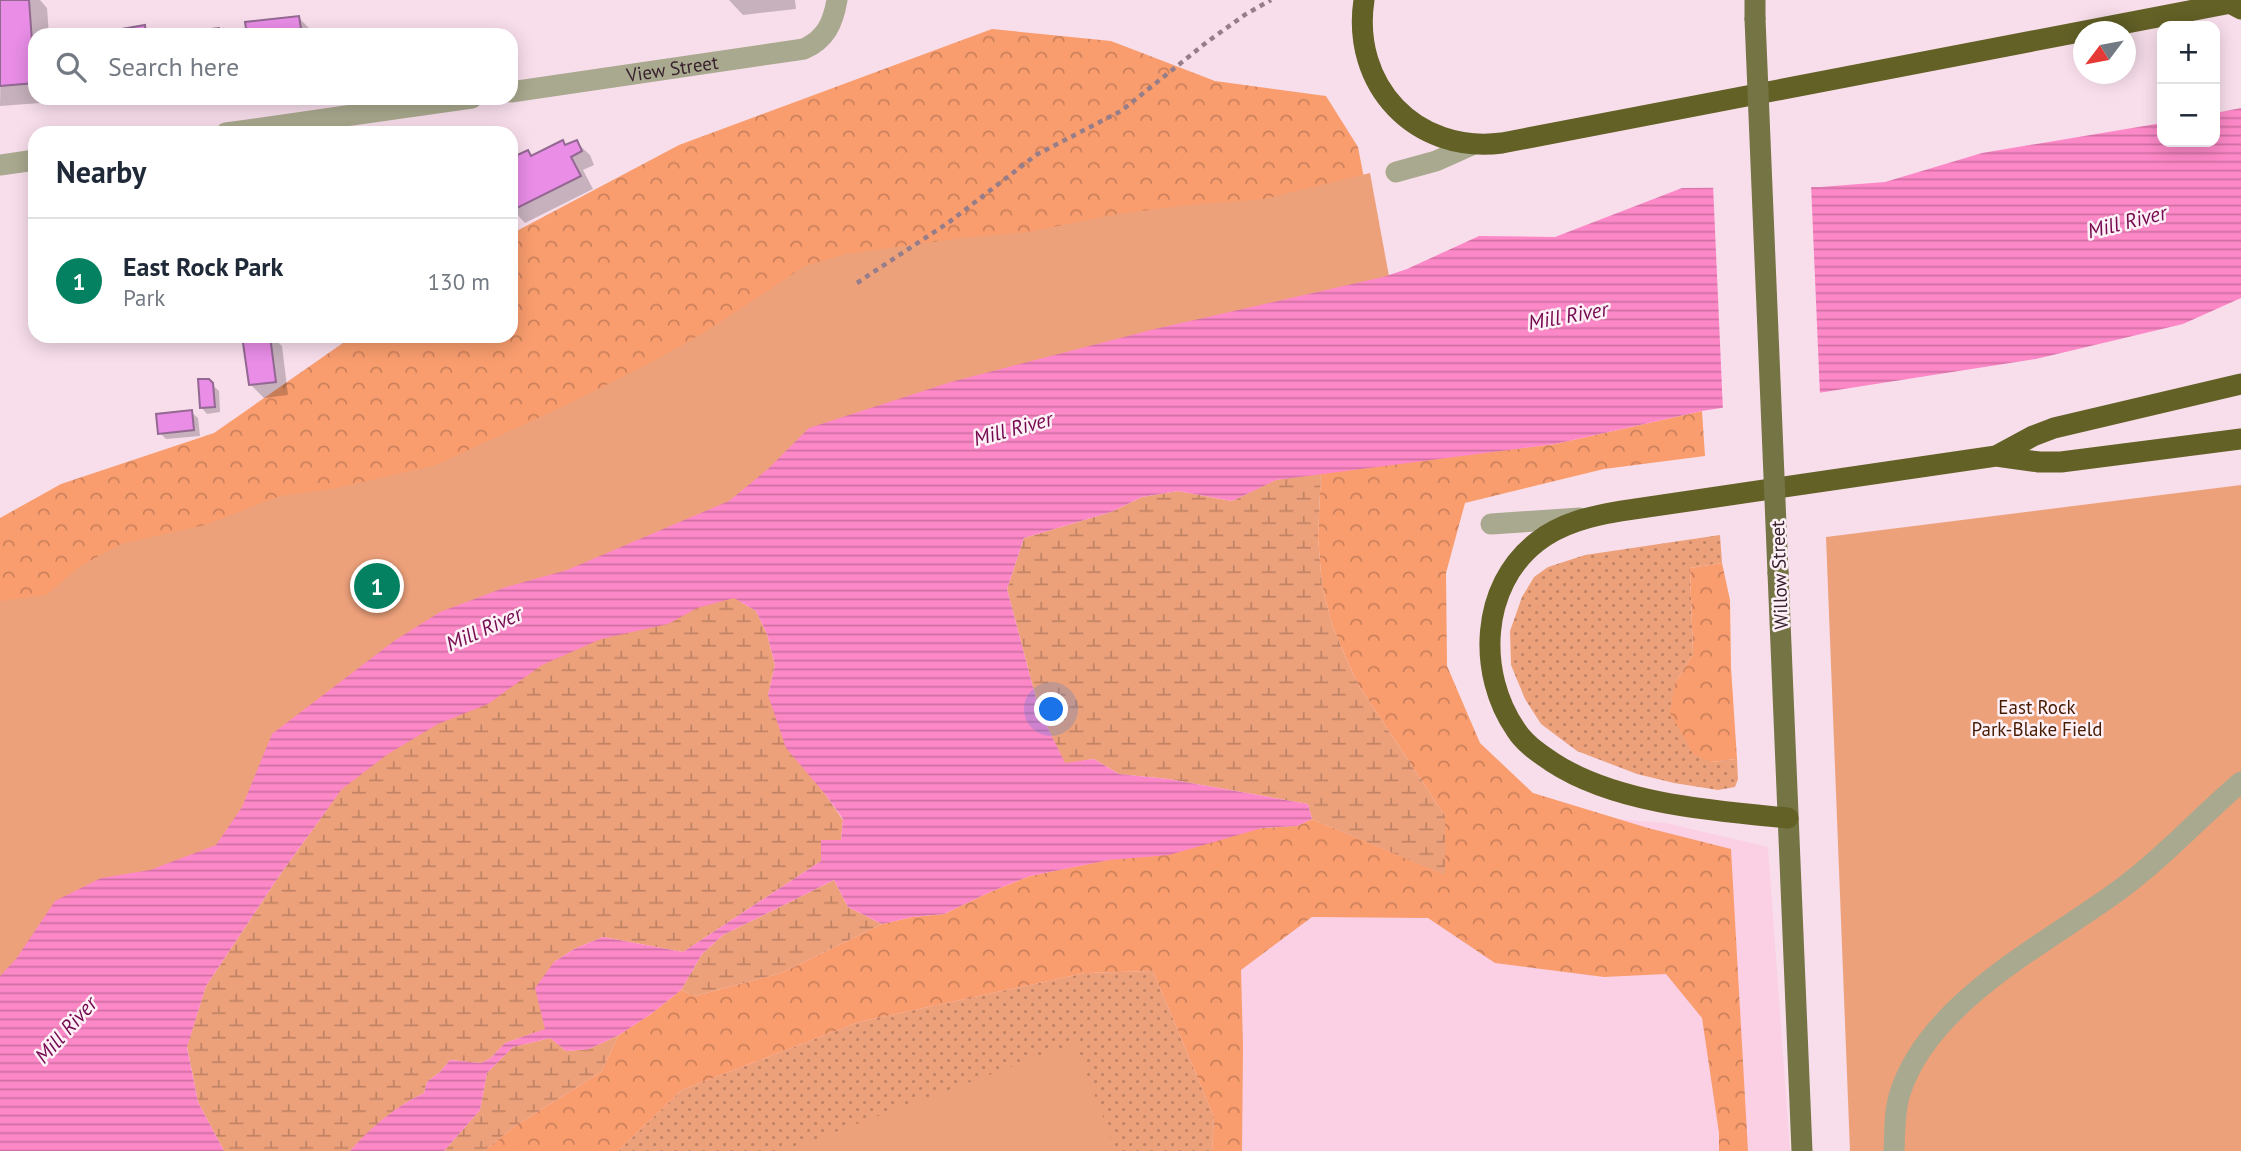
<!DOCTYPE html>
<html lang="en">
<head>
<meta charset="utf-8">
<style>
  body { margin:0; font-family:"PT Sans",sans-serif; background:#f6f6f7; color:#1f2937 }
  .controls { position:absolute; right:21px; top:21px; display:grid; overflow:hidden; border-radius:14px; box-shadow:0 4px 18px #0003 }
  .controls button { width:63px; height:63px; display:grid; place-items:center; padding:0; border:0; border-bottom:2px solid #e0e1e3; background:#fff; color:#1f2937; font:35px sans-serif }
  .compass { position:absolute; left:2073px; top:21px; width:63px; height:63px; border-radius:50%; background:#fff; box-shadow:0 4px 18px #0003; rotate:238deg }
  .you { position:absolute; left:1052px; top:710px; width:24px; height:24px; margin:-18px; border:5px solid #fff; border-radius:50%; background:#1a73e8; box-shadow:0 0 0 10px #1a73e833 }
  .badge { display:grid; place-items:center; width:46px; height:46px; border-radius:50%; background:#048160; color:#fff; font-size:23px; font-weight:700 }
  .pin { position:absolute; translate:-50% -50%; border:4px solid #fff; box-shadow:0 2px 7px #0006 }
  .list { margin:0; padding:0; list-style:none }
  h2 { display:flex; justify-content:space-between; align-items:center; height:91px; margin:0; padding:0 28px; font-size:30px }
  h2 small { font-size:23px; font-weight:400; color:#747a83 }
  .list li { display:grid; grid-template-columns:46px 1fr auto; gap:21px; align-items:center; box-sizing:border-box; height:126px; padding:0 28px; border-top:2px solid #e0e1e3 }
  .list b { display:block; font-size:26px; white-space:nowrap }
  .list p { margin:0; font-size:23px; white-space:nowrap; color:#747a83 }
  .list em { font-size:23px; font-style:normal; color:#747a83 }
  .icon { flex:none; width:38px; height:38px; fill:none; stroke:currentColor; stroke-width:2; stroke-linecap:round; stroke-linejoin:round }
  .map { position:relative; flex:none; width:2241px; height:1151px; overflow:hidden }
  .search { position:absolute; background:#fff; box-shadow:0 4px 18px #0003; left:28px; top:28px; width:490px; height:77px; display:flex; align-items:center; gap:18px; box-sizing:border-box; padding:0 24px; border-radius:21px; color:#747a83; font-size:26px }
  .panel { position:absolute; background:#fff; box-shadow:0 4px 18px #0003; left:28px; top:126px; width:490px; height:217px; border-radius:21px }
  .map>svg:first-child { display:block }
</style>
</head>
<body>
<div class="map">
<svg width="2241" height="1151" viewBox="0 0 2241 1151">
  <defs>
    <pattern id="grass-dots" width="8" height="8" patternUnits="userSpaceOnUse" patternTransform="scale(1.75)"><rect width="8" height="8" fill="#eda17b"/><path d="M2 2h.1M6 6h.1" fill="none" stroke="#c18365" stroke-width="1.8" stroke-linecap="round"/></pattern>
    <pattern id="forest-crowns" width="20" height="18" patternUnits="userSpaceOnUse" patternTransform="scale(1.75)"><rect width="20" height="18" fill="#f99d6e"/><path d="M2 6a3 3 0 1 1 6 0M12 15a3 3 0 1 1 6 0" fill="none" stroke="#cb805b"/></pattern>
    <pattern id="wetland-marsh" width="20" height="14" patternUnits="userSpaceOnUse" patternTransform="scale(1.75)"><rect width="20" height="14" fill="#eda17b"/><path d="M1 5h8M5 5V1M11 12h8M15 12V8" fill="none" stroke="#c18365"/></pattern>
    <pattern id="water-rules" width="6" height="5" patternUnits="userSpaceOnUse" patternTransform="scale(1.75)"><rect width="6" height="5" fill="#fd88c8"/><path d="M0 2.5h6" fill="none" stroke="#ce6fa3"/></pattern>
  </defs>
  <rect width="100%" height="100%" fill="#f8deeb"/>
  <path fill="#fbd0e5" d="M 1463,780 L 1578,816 L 1666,823 L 1768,847 L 1790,1151 L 263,1151 L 269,1016 L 876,949 Z"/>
  <path fill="url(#grass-dots)" d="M 1720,535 L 1722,563 L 1690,568 L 1693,654 L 1675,683 L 1711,762 L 1737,759 L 1738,779 L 1735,787 L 1718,790 L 1674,783 L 1637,774 L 1577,751 L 1541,724 L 1525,699 L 1511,665 L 1510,631 L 1522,597 L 1534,577 L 1548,567 L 1585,555 Z
    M 1153,971 L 1214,1117 L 1212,1151 L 618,1151 L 682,1090 L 859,1022 L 1085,973 Z"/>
  <path fill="url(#forest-crowns)" d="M 992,29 L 1111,41 L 1215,81 L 1326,96 L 1358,147 L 1383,277 L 0,975 L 0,518 L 61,484 L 214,433 L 353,336 L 511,336 L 511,234 L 679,145 Z
    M 1702,411 L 1705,456 L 1604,469 L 1465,503 L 1446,573 L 1447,666 L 1480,743 L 1533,793 L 1648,828 L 1731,849 L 1748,1151 L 1719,1151 L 1719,1133 L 1702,1018 L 1666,974 L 1604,977 L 1495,963 L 1428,918 L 1312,917 L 1241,970 L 1243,1046 L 1242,1151 L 1212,1151 L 1214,1117 L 1153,971 L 1085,973 L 859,1022 L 682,1090 L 618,1151 L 484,1151 L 515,1126 L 601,1072 L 619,1035 L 651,1014 L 681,990 L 695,996 L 781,973 L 882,924 L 912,917 L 944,914 L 990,892 L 1030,876 L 1262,828 L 1297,826 L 1312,819 L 1444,874 L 1445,816 L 1357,683 L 1333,628 L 1322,586 L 1318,537 L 1321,473 L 1555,444 Z
    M 1722,563 L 1730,600 L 1731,667 L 1737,759 L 1711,762 L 1693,754 L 1670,713 L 1675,683 L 1693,654 L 1690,568 Z"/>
  <path fill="url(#wetland-marsh)" d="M 1321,473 L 1318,537 L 1322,586 L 1333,628 L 1357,683 L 1445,816 L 1445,875 L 1312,819 L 1308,804 L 1168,779 L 1119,774 L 1094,759 L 1065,764 L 1039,710 L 1007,589 L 1024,538 L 1111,512 L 1142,497 L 1178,491 L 1232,501 L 1275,480 Z
    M 734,598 L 756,611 L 767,634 L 775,665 L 768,695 L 825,794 L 843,820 L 841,840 L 821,861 L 683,952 L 603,937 L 574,949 L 554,962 L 546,1029 L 505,1043 L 491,1058 L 481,1063 L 450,1060 L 440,1072 L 427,1082 L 424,1093 C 395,1107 372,1127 350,1151 L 224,1151 L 198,1102 L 187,1046 L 206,986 L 279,876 L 342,789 L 388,754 L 438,724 L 488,704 L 542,665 L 601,639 L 668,624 L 697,608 Z
    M 834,880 L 848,907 L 882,924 L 781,973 L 695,996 L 681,990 L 702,954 L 723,935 Z
    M 619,1035 L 601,1072 L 515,1126 L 484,1151 L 444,1151 L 480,1110 L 487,1073 L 513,1047 L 550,1038 L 566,1051 L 589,1049 Z"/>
  <path fill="#eda17b" d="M 1370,173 L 1395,309 L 543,630 L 163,923 L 0,1014 L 0,601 L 46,595 L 82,565 L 121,544 L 205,525 L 280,496 L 332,489 L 436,465 L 568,404 L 648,364 L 705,332 L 805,266 L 846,254 L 961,238 L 1029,232 L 1117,214 L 1190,205 L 1264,199 Z
    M 2241,485 L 2241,1151 L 1850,1151 L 1826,537 Z
    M 1075,1043 L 1116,1151 L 784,1151 Z"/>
  <path fill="url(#water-rules)" d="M 2241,108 L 2241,298 L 2183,324 L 2036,359 L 1702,411 L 1555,444 L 1276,480 L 1232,501 L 1178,491 L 1142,497 L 1111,512 L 1024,538 L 1007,589 L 1039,710 L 1065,763 L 1094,759 L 1119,774 L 1168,779 L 1308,804 L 1312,819 L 1297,826 L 1262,828 L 1169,855 L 1109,860 L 1030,876 L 990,892 L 944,914 L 912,917 L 882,924 L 848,907 L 834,880 L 723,935 L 702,954 L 681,990 L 651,1014 L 619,1035 L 589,1049 L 566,1051 L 550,1038 L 513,1047 L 487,1073 L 480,1110 L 444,1151 L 350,1151 C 371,1127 395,1107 424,1093 L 427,1082 L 440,1072 L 450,1060 L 481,1063 L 491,1058 L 505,1043 L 545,1029 L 535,988 L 554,962 L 574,949 L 603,937 L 683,952 L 821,861 L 821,840 L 841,840 L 843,819 L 825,794 L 786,748 L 768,695 L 775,665 L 767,634 L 756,611 L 734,598 L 697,608 L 668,624 L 601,639 L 542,665 L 488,704 L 438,724 L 388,754 L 342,789 L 279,876 L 206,986 L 187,1047 L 198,1102 L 224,1151 L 0,1151 L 0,976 L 16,959 L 55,901 L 101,878 L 150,870 L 216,845 L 242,807 L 272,734 L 394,641 L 440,612 L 506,587 L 567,570 L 729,501 L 769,468 L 809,428 L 951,382 L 1155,329 L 1383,277 L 1407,269 L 1479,236 L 1555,237 L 1682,188 L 1820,187 L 1885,182 L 1982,153 L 2162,123 L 2162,142 L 2215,142 L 2215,113 Z"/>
  <path fill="#f8deeb" d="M 1713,184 L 1811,184 L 1820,396 L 1723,411 Z"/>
  <path fill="#0003" d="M 2,0 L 40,0 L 47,8 L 49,35 L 35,35 L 35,98 L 54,98 L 54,102 L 0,106 Z
    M 729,0 L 795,0 L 796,9 L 743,15 Z
    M 299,18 L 312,31 L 313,35 L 249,35 Z
    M 59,98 L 99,98 L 65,104 Z
    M 562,142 L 567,147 L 576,142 L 590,155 L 594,165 L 583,170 L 593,189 L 525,223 L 511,208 L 511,160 L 527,152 L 533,157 Z
    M 244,336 L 271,336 L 282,346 L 288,395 L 264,398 L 250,384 Z
    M 208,381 L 219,391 L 220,412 L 207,414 L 201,407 Z
    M 191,412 L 198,418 L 200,436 L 166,439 L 160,433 Z"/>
  <path fill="#e98de7" stroke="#936892" stroke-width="2" d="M 0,0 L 29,0 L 35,83 L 0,86 Z
    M 299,16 L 302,35 L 247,35 L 245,22 Z
    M 145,25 L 146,35 L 105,35 L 104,32 Z
    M 219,28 L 220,35 L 169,35 L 169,34 Z
    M 563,140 L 565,145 L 577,140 L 582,151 L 571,157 L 581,176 L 511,211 L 511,158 L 528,150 L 531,156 Z
    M 242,336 L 270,336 L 276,382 L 249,385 Z
    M 198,379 L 209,379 L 213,383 L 215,407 L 200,408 Z
    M 192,410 L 194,430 L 158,434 L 156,414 Z"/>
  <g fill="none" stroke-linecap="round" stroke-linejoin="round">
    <path stroke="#957d89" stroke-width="4.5" stroke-dasharray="5 5" stroke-linecap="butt" d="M 857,283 L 948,223 L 1036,155 L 1121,111 L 1207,42 L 1246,14 L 1271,0"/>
    <g stroke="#a9a98f" stroke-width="21">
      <path id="s1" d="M 511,92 L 804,49 C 826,39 833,23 837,0"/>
      <path d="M 226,133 L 472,98"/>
      <path d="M 0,165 L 35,160"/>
      <path d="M 1396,172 L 1436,161 L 1474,144"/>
      <path d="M 1491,524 L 1580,518"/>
      <path d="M 1894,1151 C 1895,1132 1894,1112 1900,1093 C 1929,1002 2044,945 2118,891 C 2163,858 2199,818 2241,782"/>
    </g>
    <path stroke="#757444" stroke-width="21" d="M 1755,0 L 1755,19
      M 1778,573 L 1802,1151"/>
    <path stroke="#636126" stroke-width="21" d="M 1364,0 C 1351,85 1415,154 1502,143 L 2241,1
      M 1996,456 L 2033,436 L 2054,428 L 2241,384
      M 1788,818 C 1714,811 1616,804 1552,762 C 1539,753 1525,744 1516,730 C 1477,674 1480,586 1537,542 C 1561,523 1591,516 1621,511 L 1996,456 L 2039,462 L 2061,462 L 2241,439"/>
    <path stroke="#757444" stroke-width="21" d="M 1755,19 L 1778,573"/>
    <path stroke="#636126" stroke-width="21" d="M 2224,0 L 2241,9"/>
  </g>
  <g text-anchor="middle" stroke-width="5" stroke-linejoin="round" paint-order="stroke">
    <g font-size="19" fill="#38212d" stroke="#fdf0f6">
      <text dy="7" stroke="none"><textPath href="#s1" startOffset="163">View Street</textPath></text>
      <text transform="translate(1779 575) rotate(-92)" y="7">Willow Street</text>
    </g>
    <g font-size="19" fill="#461b02" stroke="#fdf0f6">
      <text x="2037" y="714">East Rock<tspan x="2037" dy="22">Park-Blake Field</tspan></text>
    </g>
    <g font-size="21" font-style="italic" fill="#750a50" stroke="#fdf0f6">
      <text transform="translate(2127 222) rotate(-14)" y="7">Mill River</text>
      <text transform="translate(1568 316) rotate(-10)" y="7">Mill River</text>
      <text transform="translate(1013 429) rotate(-15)" y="7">Mill River</text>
      <text transform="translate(484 629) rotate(-24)" y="7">Mill River</text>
      <text transform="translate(66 1030) rotate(-48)" y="7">Mill River</text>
    </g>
  </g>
</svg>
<div class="controls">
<button>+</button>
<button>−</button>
</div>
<svg class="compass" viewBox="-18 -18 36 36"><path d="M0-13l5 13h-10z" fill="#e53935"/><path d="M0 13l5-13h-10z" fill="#747a83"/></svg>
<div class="you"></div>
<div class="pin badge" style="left:377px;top:586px">1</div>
<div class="search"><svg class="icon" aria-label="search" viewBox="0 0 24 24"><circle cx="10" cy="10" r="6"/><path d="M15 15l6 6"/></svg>Search here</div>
<section class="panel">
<h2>Nearby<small></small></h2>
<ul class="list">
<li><span class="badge">1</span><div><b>East Rock Park</b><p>Park</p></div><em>130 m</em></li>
</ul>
</section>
</div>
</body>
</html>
